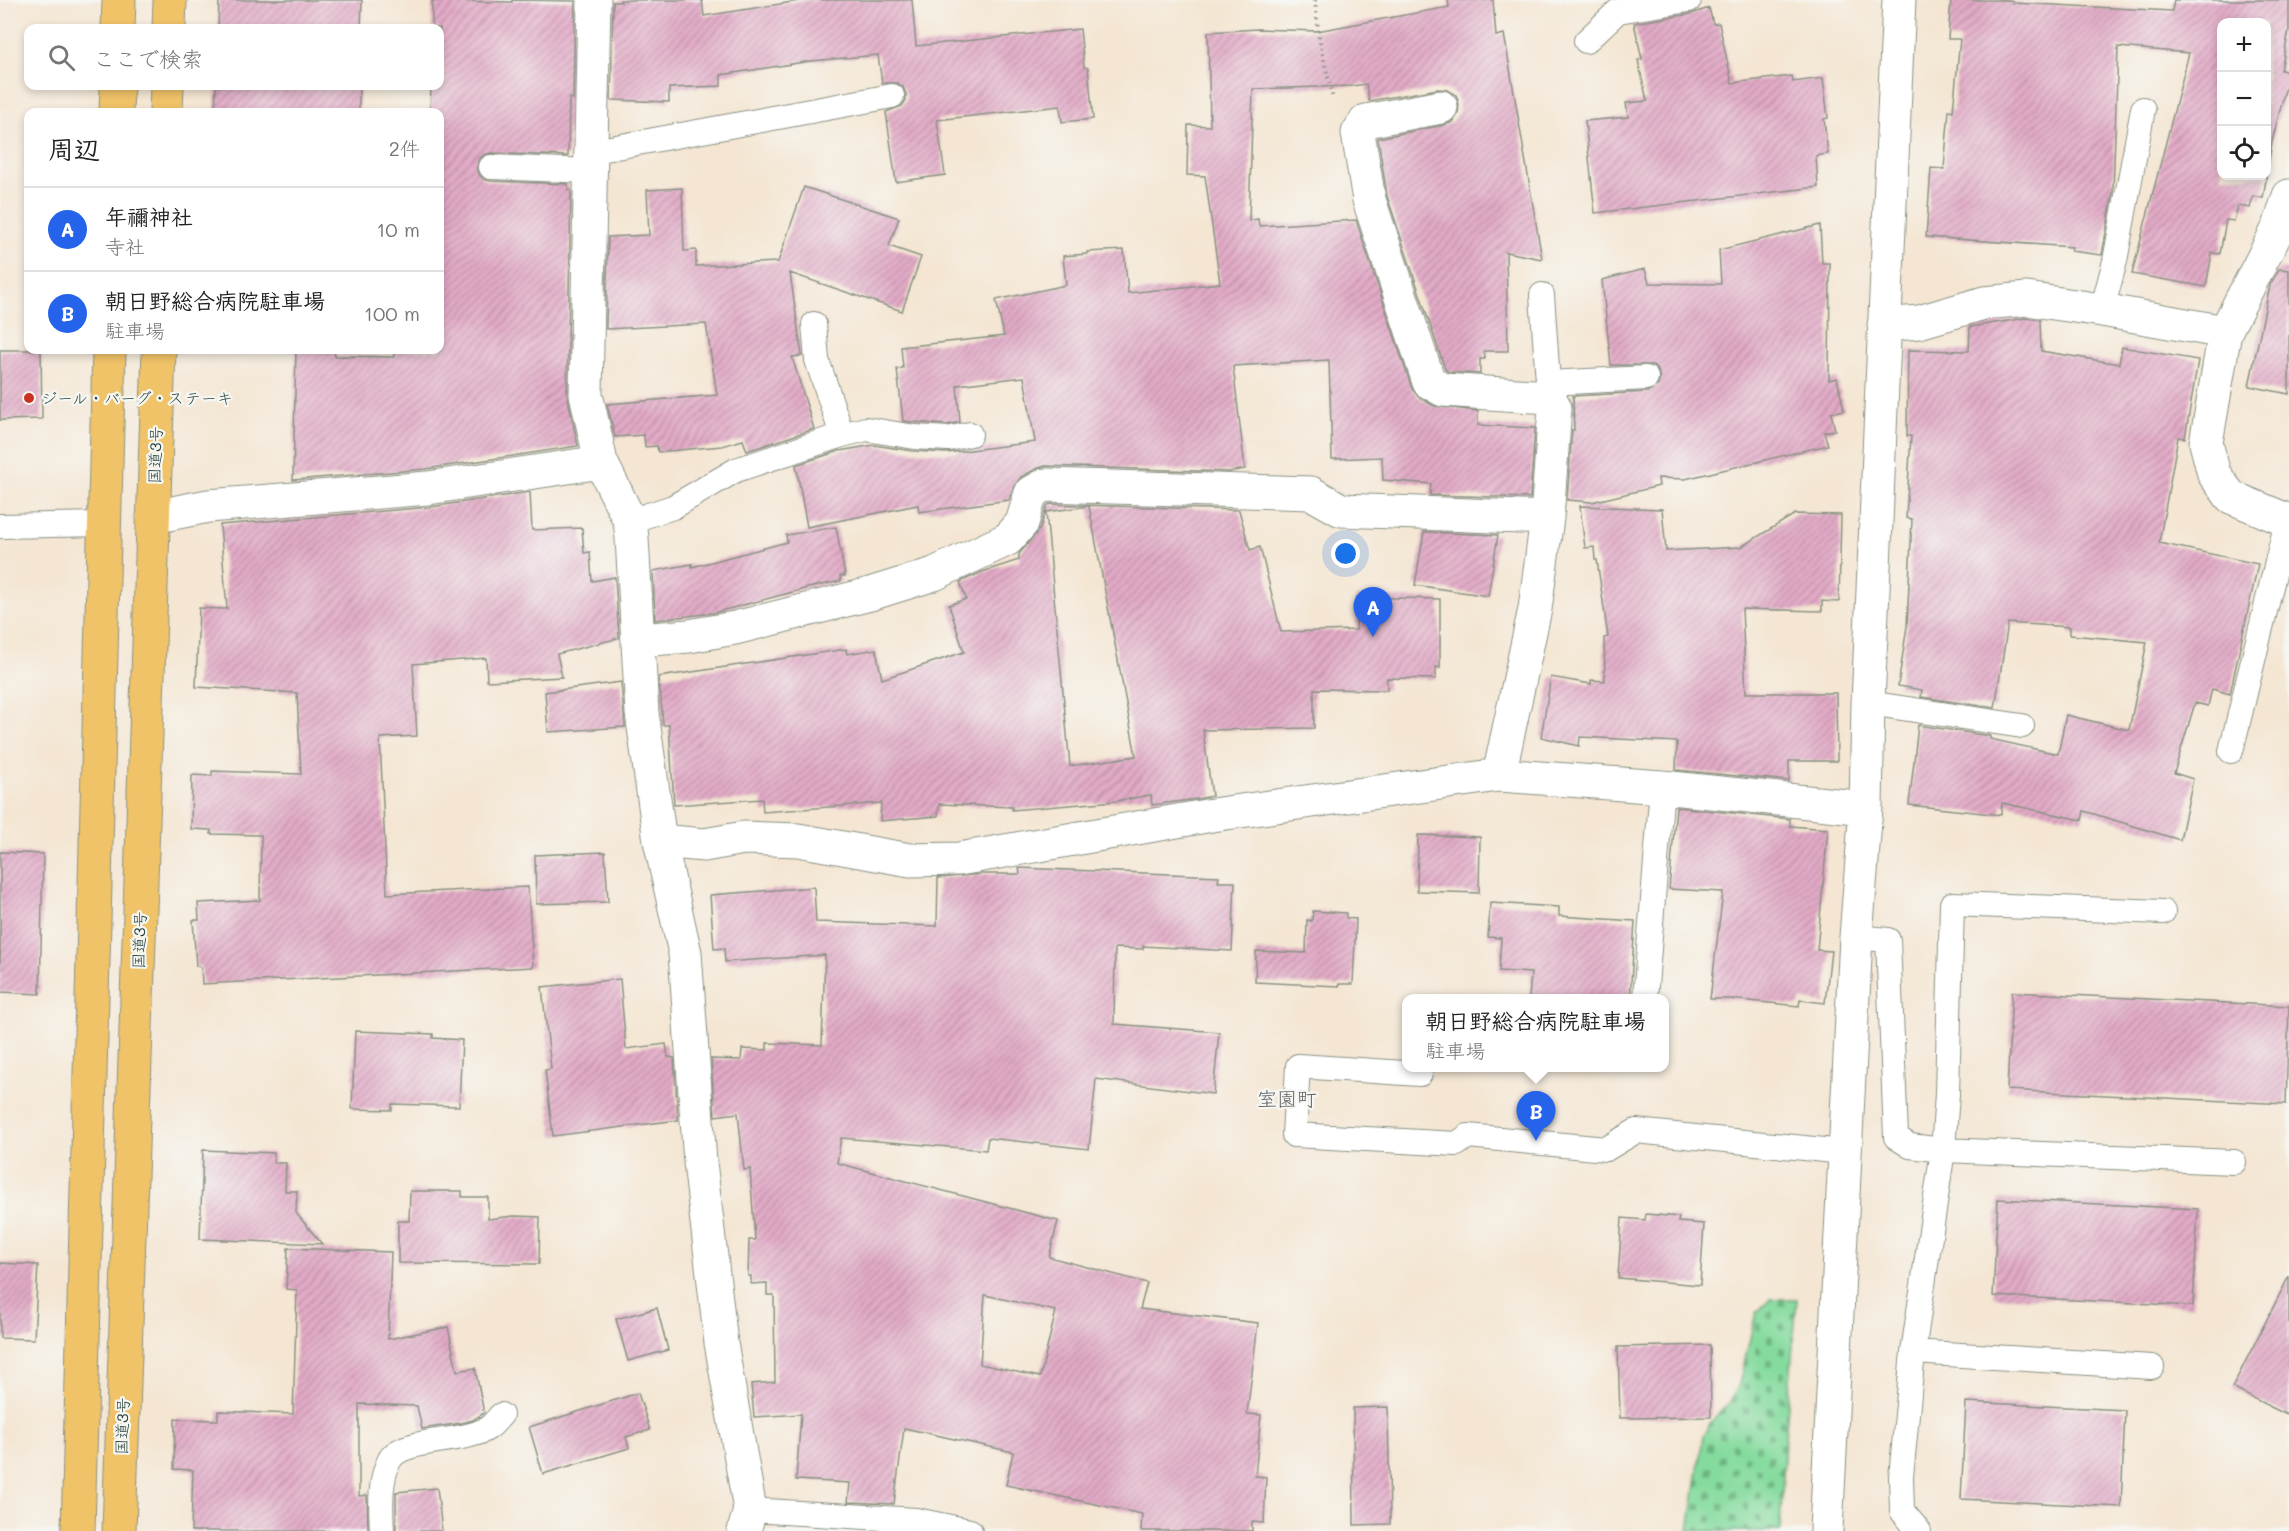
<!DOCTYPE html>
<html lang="ja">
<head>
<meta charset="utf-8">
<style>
  body { margin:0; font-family:Mali,"Klee One",sans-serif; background:#f2f2f2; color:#222 }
  .controls { position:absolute; right:18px; top:18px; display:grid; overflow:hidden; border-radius:12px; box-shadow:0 3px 9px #0003 }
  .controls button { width:54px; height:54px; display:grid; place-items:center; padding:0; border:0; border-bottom:2px solid #e0e0e0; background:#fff; color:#222; font:30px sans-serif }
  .you { position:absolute; left:1346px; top:554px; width:21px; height:21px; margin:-15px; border:4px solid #fff; border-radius:50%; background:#1a73e8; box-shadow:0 0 0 9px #1a73e833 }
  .badge { display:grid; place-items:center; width:39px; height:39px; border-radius:50%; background:#2563eb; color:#fff; font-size:20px; font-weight:700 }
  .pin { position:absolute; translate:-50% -50px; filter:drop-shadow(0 2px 3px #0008) }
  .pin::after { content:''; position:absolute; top:32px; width:21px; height:18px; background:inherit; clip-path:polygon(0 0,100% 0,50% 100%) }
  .popup { position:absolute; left:1402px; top:994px; width:267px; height:78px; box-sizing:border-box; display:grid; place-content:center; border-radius:12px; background:#fff; filter:drop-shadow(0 2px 4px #0005); font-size:20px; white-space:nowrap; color:#767676 }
  .popup b { font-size:22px; color:#222 }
  .popup::after { content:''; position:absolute; left:50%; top:100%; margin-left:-12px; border:12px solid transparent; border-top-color:#fff }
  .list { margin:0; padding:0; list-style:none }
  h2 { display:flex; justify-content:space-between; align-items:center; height:78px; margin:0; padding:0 24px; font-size:26px }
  h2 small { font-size:20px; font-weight:400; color:#767676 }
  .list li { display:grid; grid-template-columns:39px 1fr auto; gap:18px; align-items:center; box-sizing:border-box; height:84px; padding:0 24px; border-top:2px solid #e0e0e0 }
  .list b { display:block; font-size:22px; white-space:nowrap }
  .list p { margin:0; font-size:20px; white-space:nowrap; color:#767676 }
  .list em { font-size:20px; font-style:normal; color:#767676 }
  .icon { flex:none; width:33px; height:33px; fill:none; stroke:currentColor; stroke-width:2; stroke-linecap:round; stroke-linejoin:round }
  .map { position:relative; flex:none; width:2289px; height:1531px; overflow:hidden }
  .search { position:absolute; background:#fff; box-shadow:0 3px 9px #0003; left:24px; top:24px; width:420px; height:66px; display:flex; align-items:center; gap:15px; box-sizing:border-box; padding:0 21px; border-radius:12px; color:#767676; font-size:22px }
  .panel { position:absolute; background:#fff; box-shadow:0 3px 9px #0003; left:24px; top:108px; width:420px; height:246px; border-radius:12px }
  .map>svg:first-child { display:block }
</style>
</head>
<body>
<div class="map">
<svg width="2289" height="1531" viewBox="0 0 2289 1531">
  <defs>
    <pattern id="cemetery-stones" width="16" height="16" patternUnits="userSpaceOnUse" patternTransform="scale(1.5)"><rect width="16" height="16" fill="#85db9e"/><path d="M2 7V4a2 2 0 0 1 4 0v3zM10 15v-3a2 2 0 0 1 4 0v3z" fill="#6cb382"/></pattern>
    <pattern id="building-hatch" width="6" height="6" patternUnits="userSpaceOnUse" patternTransform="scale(1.5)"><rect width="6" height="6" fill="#e3abc7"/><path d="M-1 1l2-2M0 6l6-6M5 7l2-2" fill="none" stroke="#b78ca2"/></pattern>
  </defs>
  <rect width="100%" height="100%" fill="#f6f6f2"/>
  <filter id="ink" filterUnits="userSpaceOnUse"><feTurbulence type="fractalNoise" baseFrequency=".0167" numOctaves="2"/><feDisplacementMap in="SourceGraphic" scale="12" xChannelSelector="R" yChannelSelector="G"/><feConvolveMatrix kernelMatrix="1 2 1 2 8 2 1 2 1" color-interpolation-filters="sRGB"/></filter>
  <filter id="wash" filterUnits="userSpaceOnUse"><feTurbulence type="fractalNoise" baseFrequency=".008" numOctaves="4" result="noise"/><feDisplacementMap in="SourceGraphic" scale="24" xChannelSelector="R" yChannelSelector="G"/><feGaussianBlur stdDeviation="1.35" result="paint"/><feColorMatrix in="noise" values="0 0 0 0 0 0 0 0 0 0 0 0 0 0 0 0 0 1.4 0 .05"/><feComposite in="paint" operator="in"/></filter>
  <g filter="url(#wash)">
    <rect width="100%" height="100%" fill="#f4e6d3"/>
    <path fill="url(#cemetery-stones)" stroke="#528c69" stroke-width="1.5" d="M 1771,1299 L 1797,1299 L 1785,1439 L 1780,1531 L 1689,1531 L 1703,1436 L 1711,1422 L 1729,1403 L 1739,1385 L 1756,1313 Z"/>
    <g id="blocks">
      <path fill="url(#building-hatch)" fill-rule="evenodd" d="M 219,0 L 362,0 L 361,28 L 218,28 Z
        M 512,0 L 575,1 L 573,99 L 569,98 L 568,156 L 491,153 L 484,155 L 479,159 L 477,167 L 479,174 L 483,179 L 490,181 L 568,184 L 568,190 L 571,190 L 567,394 L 578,446 L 426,469 L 293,480 L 296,350 L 334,350 L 335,356 L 394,357 L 394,350 L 440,350 L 440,112 L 430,112 L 431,86 L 440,86 L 440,28 L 432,28 L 432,1 L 512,2 Z
        M 620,0 L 702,0 L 704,16 L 805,0 L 912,0 L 916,46 L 1080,29 L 1084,67 L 1088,68 L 1093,119 L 1062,122 L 1060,106 L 937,120 L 945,175 L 896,182 L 886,112 L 902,106 L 906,100 L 906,94 L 903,87 L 897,83 L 882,83 L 878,55 L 811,61 L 721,75 L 721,86 L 669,88 L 669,102 L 611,100 L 613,2 L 621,2 Z
        M 1448,0 L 1493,0 L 1496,36 L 1504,34 L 1510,69 L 1542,259 L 1506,252 L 1508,351 L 1484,351 L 1485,359 L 1480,359 L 1480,374 L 1449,372 L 1445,369 L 1387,196 L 1378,138 L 1444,125 L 1453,122 L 1458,114 L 1459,104 L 1456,95 L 1448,90 L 1438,89 L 1369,101 L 1366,84 L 1352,86 L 1253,89 L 1249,221 L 1258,219 L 1259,226 L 1356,220 L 1412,389 L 1420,398 L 1434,406 L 1478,411 L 1478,425 L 1535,428 L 1530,498 L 1430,495 L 1431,484 L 1383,480 L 1382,457 L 1332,459 L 1329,360 L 1233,366 L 1245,469 L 1229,472 L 1045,466 L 1036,469 L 1021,477 L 1013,488 L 1009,500 L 919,512 L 918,505 L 807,527 L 796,465 L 839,451 L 874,445 L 913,451 L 947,453 L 1035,442 L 1024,377 L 957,385 L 960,422 L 947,425 L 903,421 L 897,369 L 903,368 L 901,347 L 1004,336 L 996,300 L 1066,285 L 1063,256 L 1087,254 L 1087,252 L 1124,250 L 1128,293 L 1220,283 L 1205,176 L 1187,175 L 1188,125 L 1210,126 L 1208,32 L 1258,29 L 1317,31 L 1449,7 Z
        M 1951,0 L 2009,0 L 2013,1 L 2013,3 L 2172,11 L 2174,0 L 2289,0 L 2289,30 L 2281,70 L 2289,72 L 2289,74 L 2272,142 L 2263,198 L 2253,196 L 2250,208 L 2238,206 L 2234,221 L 2226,220 L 2220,254 L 2212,253 L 2206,287 L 2132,274 L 2189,53 L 2118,47 L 2113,193 L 2102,255 L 2071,251 L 2072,247 L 1926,237 L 1931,168 L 1944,169 L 1949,110 L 1953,111 L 1960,39 L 1948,39 ZM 2222,22 L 2266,22 L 2266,176 L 2222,176 Z
        M 1709,8 L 1713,24 L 1719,23 L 1732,83 L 1792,76 L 1793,82 L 1823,78 L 1828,118 L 1824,119 L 1828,154 L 1816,156 L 1818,187 L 1595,213 L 1585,121 L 1628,117 L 1626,103 L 1647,101 L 1638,60 L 1642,59 L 1634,23 L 1691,14 Z
        M 216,86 L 359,86 L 359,112 L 215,112 Z
        M 804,187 L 899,218 L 889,246 L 921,257 L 902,311 L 790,273 L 802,356 L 792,357 L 814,429 L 747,451 L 743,440 L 722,446 L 658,452 L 657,446 L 645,447 L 644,435 L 615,437 L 607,404 L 717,395 L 706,324 L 606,329 L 608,237 L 649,235 L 647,190 L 682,188 L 684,251 L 696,250 L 696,266 L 778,262 Z
        M 1820,225 L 1822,263 L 1830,263 L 1829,380 L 1837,378 L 1844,410 L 1831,413 L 1835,430 L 1824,432 L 1828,445 L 1685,479 L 1658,478 L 1659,486 L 1592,502 L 1567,500 L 1572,430 L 1574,430 L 1573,396 L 1647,392 L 1658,385 L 1660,378 L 1658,371 L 1652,365 L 1611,365 L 1602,280 L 1645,269 L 1649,283 L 1721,284 L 1719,250 Z
        M 2279,269 L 2289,270 L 2289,394 L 2249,386 L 2270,285 Z
        M 2026,318 L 2040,320 L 2041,351 L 2119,364 L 2122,347 L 2198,360 L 2185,438 L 2178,437 L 2159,543 L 2258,564 L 2230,694 L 2212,689 L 2208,706 L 2195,703 L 2174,773 L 2193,779 L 2180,840 L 2084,811 L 2082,820 L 2002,803 L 2001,815 L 1909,805 L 1918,725 L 1990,736 L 1990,739 L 2058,754 L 2066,715 L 2129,730 L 2147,642 L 2070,635 L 2070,627 L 2008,623 L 1995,708 L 1921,697 L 1922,690 L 1898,686 L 1907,626 L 1912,519 L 1906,518 L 1911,436 L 1907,436 L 1908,350 L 1969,351 L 1970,327 Z
        M 0,350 L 41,350 L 42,419 L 0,420 Z
        M 530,492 L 532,530 L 582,528 L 584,553 L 590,552 L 592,581 L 615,577 L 619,638 L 557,654 L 562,677 L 487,681 L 486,658 L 413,664 L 417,736 L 380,738 L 387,894 L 528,887 L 533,967 L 202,984 L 201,967 L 196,966 L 193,920 L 199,920 L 198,903 L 260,900 L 261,835 L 211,834 L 211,830 L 191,829 L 192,775 L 212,776 L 212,771 L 301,774 L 297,693 L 196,687 L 199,608 L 227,609 L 220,525 L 430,507 Z
        M 1050,504 L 1239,510 L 1250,550 L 1260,547 L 1281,632 L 1356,630 L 1357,597 L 1440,599 L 1440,668 L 1436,667 L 1436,679 L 1387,678 L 1387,690 L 1314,689 L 1314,728 L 1203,730 L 1212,796 L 1197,799 L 1152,805 L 1151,795 L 1116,801 L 1012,810 L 1012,807 L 939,804 L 938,816 L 880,821 L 881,803 L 763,812 L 762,799 L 674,805 L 669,725 L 663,725 L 659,677 L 846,649 L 847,654 L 876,649 L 882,679 L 964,652 L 949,605 L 966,599 L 960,582 L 982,572 L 1019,560 L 1019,554 L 1040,529 L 1047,506 ZM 1089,506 L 1136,756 L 1070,766 L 1046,512 Z
        M 1580,506 L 1662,509 L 1666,551 L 1741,547 L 1795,514 L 1841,515 L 1839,602 L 1822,601 L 1822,611 L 1742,609 L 1746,693 L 1836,693 L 1837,761 L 1789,761 L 1789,781 L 1676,770 L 1677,742 L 1580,737 L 1579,746 L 1541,737 L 1551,677 L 1591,684 L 1591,680 L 1605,681 L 1604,638 L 1608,637 L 1597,560 L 1595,560 L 1594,547 L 1585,548 Z
        M 836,527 L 845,576 L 840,576 L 841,581 L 812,587 L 713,613 L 655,620 L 653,571 L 692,564 L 692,567 L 787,542 L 786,535 Z
        M 1424,532 L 1498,535 L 1488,596 L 1415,585 Z
        M 621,682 L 625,727 L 548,732 L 545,692 Z
        M 1676,807 L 1790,819 L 1790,826 L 1828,829 L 1817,950 L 1831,951 L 1825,1003 L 1800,1000 L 1799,1006 L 1730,999 L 1710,999 L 1723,892 L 1669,889 Z
        M 1418,835 L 1480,837 L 1479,893 L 1417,891 Z
        M 0,852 L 43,854 L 40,994 L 0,992 Z
        M 605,852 L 608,902 L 536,904 L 535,855 Z
        M 1019,868 L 1219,876 L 1218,882 L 1235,882 L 1232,951 L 1143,946 L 1143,949 L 1115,948 L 1114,1024 L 1219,1032 L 1213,1094 L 1096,1079 L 1089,1149 L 988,1138 L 986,1150 L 841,1138 L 837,1163 L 1058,1221 L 1049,1257 L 1147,1283 L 1140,1309 L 1258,1323 L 1247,1414 L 1261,1415 L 1255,1476 L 1266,1477 L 1264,1523 L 1252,1522 L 1252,1531 L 1141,1531 L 1142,1514 L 1006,1485 L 1013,1452 L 904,1428 L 894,1504 L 848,1502 L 850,1483 L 796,1480 L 801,1414 L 754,1417 L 751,1384 L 775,1382 L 774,1295 L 767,1295 L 767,1283 L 751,1284 L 751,1276 L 748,1276 L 749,1240 L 755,1240 L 750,1169 L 744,1170 L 738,1113 L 715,1116 L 711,1059 L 741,1060 L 742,1049 L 767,1050 L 767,1043 L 822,1045 L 825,955 L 725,962 L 724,948 L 714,949 L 710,895 L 814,887 L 816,922 L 937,926 L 938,878 L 982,874 L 1020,874 ZM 985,1295 L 1056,1311 L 1040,1377 L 980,1364 Z
        M 1490,903 L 1559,907 L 1559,916 L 1635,921 L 1630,999 L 1529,999 L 1531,973 L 1499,971 L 1501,938 L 1488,937 Z
        M 1313,911 L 1346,913 L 1346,918 L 1356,919 L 1353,984 L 1339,984 L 1339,986 L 1255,982 L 1256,951 L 1306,953 L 1307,920 L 1312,921 Z
        M 620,979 L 626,1049 L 666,1044 L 668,1057 L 674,1058 L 678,1120 L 553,1136 L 545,1070 L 551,1069 L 542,987 Z
        M 2012,992 L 2289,1006 L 2286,1104 L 2007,1090 Z
        M 355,1031 L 433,1034 L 433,1038 L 462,1040 L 459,1106 L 392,1104 L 392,1110 L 352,1109 Z
        M 203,1150 L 274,1153 L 274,1163 L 286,1163 L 285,1191 L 297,1191 L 296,1213 L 322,1244 L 200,1239 Z
        M 410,1191 L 462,1191 L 462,1197 L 488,1197 L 488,1219 L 514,1216 L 540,1217 L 539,1264 L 398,1263 L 398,1221 L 409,1221 Z
        M 1998,1199 L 2198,1209 L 2193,1306 L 1993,1296 Z
        M 1646,1214 L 1679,1217 L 1678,1222 L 1704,1224 L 1700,1285 L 1618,1278 L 1622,1218 L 1645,1220 Z
        M 288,1248 L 391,1252 L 388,1339 L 448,1327 L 457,1371 L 475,1368 L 484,1413 L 473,1420 L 461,1423 L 422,1429 L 417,1406 L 359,1404 L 359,1496 L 367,1495 L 368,1531 L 191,1531 L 193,1470 L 174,1469 L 175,1419 L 218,1420 L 218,1411 L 293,1414 L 297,1290 L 286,1289 Z
        M 0,1263 L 38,1265 L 34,1339 L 0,1338 Z
        M 2289,1276 L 2289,1416 L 2232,1388 Z
        M 657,1308 L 668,1350 L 628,1361 L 616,1319 Z
        M 1710,1345 L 1711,1417 L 1620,1418 L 1618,1347 Z
        M 638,1393 L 650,1430 L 626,1437 L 629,1448 L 543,1474 L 529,1427 Z
        M 1966,1402 L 2125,1410 L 2121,1507 L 1961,1499 Z
        M 1388,1407 L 1390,1524 L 1354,1525 L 1353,1408 Z
        M 437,1488 L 442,1531 L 396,1531 L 396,1492 Z"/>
    </g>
  </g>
  <g filter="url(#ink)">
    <use href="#blocks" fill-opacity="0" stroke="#8a9284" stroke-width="1.5"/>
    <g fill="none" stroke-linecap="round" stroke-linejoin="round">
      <g stroke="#8a9284" stroke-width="26">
        <path id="lane" d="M 1586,41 L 1618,11 L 1689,0
          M 589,152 L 892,96
          M 491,167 L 590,171
          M 1542,295 L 1549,397
          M 2102,310 L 2115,261 L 2143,109
          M 1548,383 L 1646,378
          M 842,435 L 866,429 L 915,437 L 948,439 L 970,434
          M 630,521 L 673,507 L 736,470 L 842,435 L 817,360 L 814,324
          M 0,526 L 104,524
          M 1868,703 L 2022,726
          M 2231,751 L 2287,521
          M 1856,937 L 1888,940 L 1896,1137 L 1910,1146 L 1943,1150 L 2234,1162
          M 1645,998 L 1662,787
          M 1420,1074 L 1298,1066 L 1294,1135 L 1457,1144 L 1468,1136 L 1606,1149 L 1636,1131 L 1844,1152
          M 1913,1352 L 2152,1367
          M 750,1510 L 916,1520 L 970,1531
          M 382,1531 C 381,1509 379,1482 389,1461 C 400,1437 465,1444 488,1428 C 493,1425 497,1419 501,1415
          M 1919,1531 L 1902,1511 L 1901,1477 L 1913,1352 L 1943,1150 L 1947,1094 L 1952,904 L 2163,912"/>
      </g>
      <g stroke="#8a9284" stroke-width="35">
        <path id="street" d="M 594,0 L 586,394 L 601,462 L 630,521 L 632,538 L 642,713 L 660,841 L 685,953 L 700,1162 L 721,1343 L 750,1510 L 744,1531
          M 1441,107 L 1366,121 L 1358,133 L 1369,200 L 1429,382 L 1443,390 L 1549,397 L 1555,408 L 1547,518 L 1535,609 L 1499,775
          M 2289,196 L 2279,227 L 2225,332 L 2206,443 L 2214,474 L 2231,497 L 2289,521
          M 1884,325 L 1919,322 L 1984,303 L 2027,299 L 2102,310 L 2225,332
          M 153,517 L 208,506 L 428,488 L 601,462
          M 639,640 L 689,636 L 735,628 L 870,594 L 934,574 L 1008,539 L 1022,523 L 1031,493 L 1045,485 L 1311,493 L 1341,510 L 1547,518
          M 660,841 L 704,845 L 744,838 L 798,840 L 910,860 L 959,859 L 1212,815 L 1499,775 L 1662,787 L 1866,808
          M 1826,1531 L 1856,937 L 1866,808 L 1868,703 L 1899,0"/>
      </g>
      <g stroke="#8a9284" stroke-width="35">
        <path id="highway" d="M 118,28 L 119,0
          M 169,28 L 170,0
          M 116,112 L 117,86
          M 166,112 L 167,86
          M 78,1531 C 91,1137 98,743 109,350
          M 119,1531 L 159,350"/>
      </g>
      <path stroke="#8a9284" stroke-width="4" stroke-dasharray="1.5 4.5" stroke-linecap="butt" d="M 1315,0 L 1319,38 L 1333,99"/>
      <use href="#lane" stroke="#fff" stroke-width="24"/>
      <use href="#street" stroke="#fff" stroke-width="33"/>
      <use href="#highway" stroke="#f0c369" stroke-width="33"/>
    </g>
  </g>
  <circle fill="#c8321e" stroke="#f6f6f2" stroke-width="2" cx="29" cy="398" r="6"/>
  <g text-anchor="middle" stroke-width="4.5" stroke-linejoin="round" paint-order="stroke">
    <g font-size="16" fill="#1f3d34" stroke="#f6f6f2" text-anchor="start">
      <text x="41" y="404">ジール・バーグ・ステーキ</text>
    </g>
    <g font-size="16" fill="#1f3d34" stroke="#f6f6f2">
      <text transform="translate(155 455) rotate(-88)" y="6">国道3号</text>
      <text transform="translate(139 940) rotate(-88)" y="6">国道3号</text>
      <text transform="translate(122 1426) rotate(-88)" y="6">国道3号</text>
    </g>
    <g font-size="20" fill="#646467" stroke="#f6f6f2">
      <text x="1287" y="1106">室園町</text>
    </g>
  </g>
</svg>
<div class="controls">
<button>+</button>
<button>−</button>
<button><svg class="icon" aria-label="locate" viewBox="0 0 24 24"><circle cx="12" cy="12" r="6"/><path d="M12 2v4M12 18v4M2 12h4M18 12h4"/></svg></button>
</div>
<div class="you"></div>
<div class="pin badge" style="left:1373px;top:637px">A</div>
<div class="pin badge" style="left:1536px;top:1141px">B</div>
<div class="popup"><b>朝日野総合病院駐車場</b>駐車場</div>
<div class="search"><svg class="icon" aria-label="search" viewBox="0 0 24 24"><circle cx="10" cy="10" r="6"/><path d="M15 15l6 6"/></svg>ここで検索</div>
<section class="panel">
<h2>周辺<small>2件</small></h2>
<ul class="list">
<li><span class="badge">A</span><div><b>年禰神社</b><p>寺社</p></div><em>10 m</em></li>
<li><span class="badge">B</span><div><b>朝日野総合病院駐車場</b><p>駐車場</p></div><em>100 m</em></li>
</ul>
</section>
</div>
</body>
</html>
